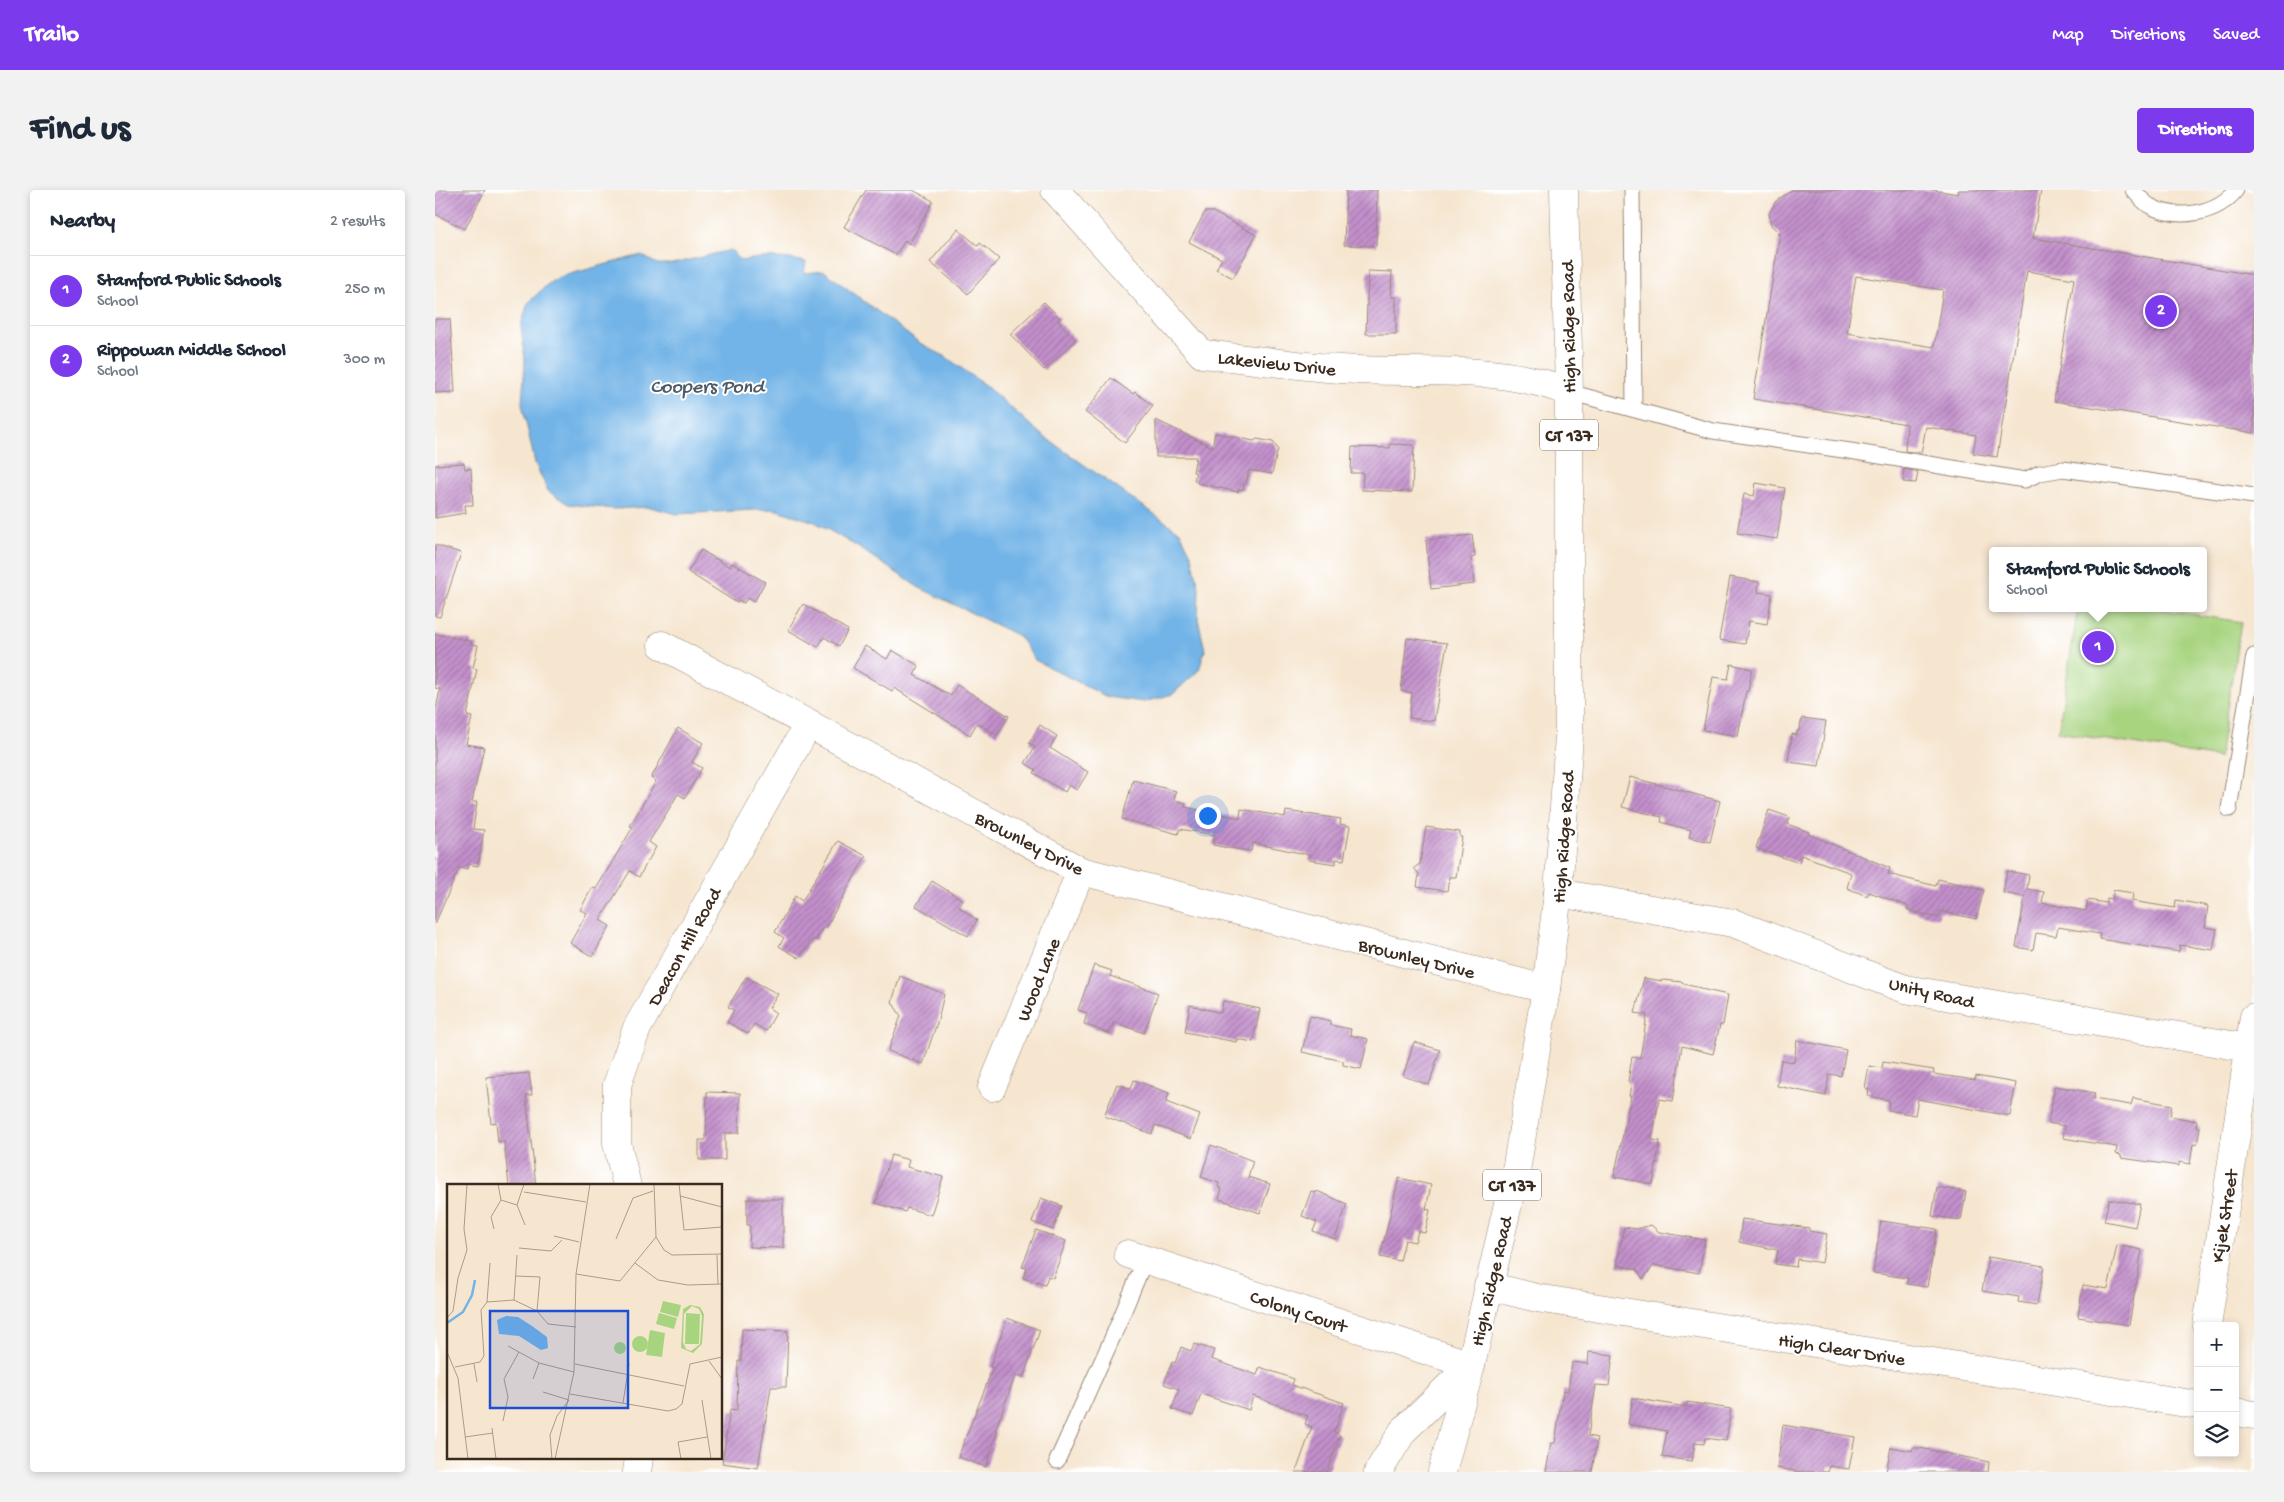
<!DOCTYPE html>
<html lang="en">
<head>
<meta charset="utf-8">
<style>
  body { margin:0; font-family:"Gochi Hand",sans-serif; background:#f2f2f3; color:#1f2937 }
  .controls { position:absolute; right:15px; bottom:15px; display:grid; overflow:hidden; border-radius:5px; box-shadow:0 2px 8px #0003 }
  .controls button { width:45px; height:45px; display:grid; place-items:center; padding:0; border:0; border-bottom:1px solid #e0e1e3; background:#fff; color:#1f2937; font:25px sans-serif }
  .you { position:absolute; left:772px; top:625px; width:18px; height:18px; margin:-12px; border:4px solid #fff; border-radius:50%; background:#1a73e8; box-shadow:0 0 0 8px #1a73e833 }
  .badge { display:grid; place-items:center; width:32px; height:32px; border-radius:50%; background:#7c3aed; color:#fff; font-size:16px; font-weight:700 }
  .pin { position:absolute; translate:-50% -50%; border:2px solid #fff; box-shadow:0 1px 5px #0006 }
  .popup { position:absolute; left:1554px; top:357px; width:218px; height:65px; box-sizing:border-box; display:grid; place-content:center; border-radius:5px; background:#fff; filter:drop-shadow(0 1px 4px #0005); font-size:16px; white-space:nowrap; color:#747a83 }
  .popup b { font-size:19px; color:#1f2937 }
  .popup::after { content:''; position:absolute; left:50%; top:100%; margin-left:-10px; border:10px solid transparent; border-top-color:#fff }
  .list { margin:0; padding:0; list-style:none }
  h2 { display:flex; justify-content:space-between; align-items:center; height:65px; margin:0; padding:0 20px; font-size:21px }
  h2 small { font-size:16px; font-weight:400; color:#747a83 }
  .list li { display:grid; grid-template-columns:32px 1fr auto; gap:15px; align-items:center; box-sizing:border-box; height:70px; padding:0 20px; border-top:1px solid #e0e1e3 }
  .list b { display:block; font-size:19px; white-space:nowrap }
  .list p { margin:0; font-size:16px; white-space:nowrap; color:#747a83 }
  .list em { font-size:16px; font-style:normal; color:#747a83 }
  .icon { flex:none; width:28px; height:28px; fill:none; stroke:currentColor; stroke-width:2; stroke-linecap:round; stroke-linejoin:round }
  .map { position:relative; flex:none; width:1819px; height:1282px; overflow:hidden; border-radius:5px }
  header { display:flex; align-items:center; gap:30px; box-sizing:border-box; height:70px; padding:0 25px; background:#7c3aed; color:#fff }
  header strong { font-size:24px }
  nav { display:flex; gap:28px; margin-inline-start:auto; font-size:18px }
  .intro { display:flex; align-items:center; justify-content:space-between; box-sizing:border-box; height:120px; padding:0 30px }
  h1 { margin:0; font-size:35px }
  .button { padding:12px 22px; border-radius:5px; background:#7c3aed; color:#fff; font-size:18px; font-weight:700 }
  main { display:flex; gap:30px; padding:0 30px }
  aside { flex:1; background:#fff; border-radius:5px; box-shadow:0 2px 8px #0003 }
  .map>svg:first-child { display:block }
</style>
</head>
<body>
<header>
<strong>Trailo</strong>
<nav><a>Map</a><a>Directions</a><a>Saved</a></nav>
</header>
<div class="intro"><h1>Find us</h1><a class="button">Directions</a></div>
<main>
<aside>
<h2>Nearby<small>2 results</small></h2>
<ul class="list">
<li><span class="badge">1</span><div><b>Stamford Public Schools</b><p>School</p></div><em>250 m</em></li>
<li><span class="badge">2</span><div><b>Rippowan Middle School</b><p>School</p></div><em>300 m</em></li>
</ul>
</aside>
<div class="map">
<svg width="1819" height="1282" viewBox="0 0 1819 1282">
  <defs>
    <pattern id="building-hatch" width="6" height="6" patternUnits="userSpaceOnUse" patternTransform="scale(1.25)"><rect width="6" height="6" fill="#c390cc"/><path d="M-1 1l2-2M0 6l6-6M5 7l2-2" fill="none" stroke="#a076a5"/></pattern>
  </defs>
  <rect width="100%" height="100%" fill="#fff"/>
  <filter id="ink" filterUnits="userSpaceOnUse"><feTurbulence type="fractalNoise" baseFrequency=".02" numOctaves="2"/><feDisplacementMap in="SourceGraphic" scale="10" xChannelSelector="R" yChannelSelector="G"/><feConvolveMatrix kernelMatrix="1 2 1 2 8 2 1 2 1" color-interpolation-filters="sRGB"/></filter>
  <filter id="wash" filterUnits="userSpaceOnUse"><feTurbulence type="fractalNoise" baseFrequency=".0096" numOctaves="4" result="noise"/><feDisplacementMap in="SourceGraphic" scale="20" xChannelSelector="R" yChannelSelector="G"/><feGaussianBlur stdDeviation="1.12" result="paint"/><feColorMatrix in="noise" values="0 0 0 0 0 0 0 0 0 0 0 0 0 0 0 0 0 1.4 0 .05"/><feComposite in="paint" operator="in"/></filter>
  <g filter="url(#wash)">
    <rect width="100%" height="100%" fill="#f6e6d0"/>
    <path fill="#a8d480" stroke="#727f4f" d="M 1643,418 L 1717,418 L 1806,432 L 1784,568 L 1623,542 Z"/>
    <path fill="#72b4e7" stroke="#566f82" d="M 296,60 L 306,71 C 328,66 349,67 371,72 L 369,83 L 389,81 L 483,152 L 511,167 L 551,196 L 608,246 L 745,342 L 757,366 L 764,398 L 763,429 L 770,460 L 764,480 L 738,504 L 709,512 L 672,507 L 600,470 L 584,446 L 483,397 L 421,356 L 380,332 L 339,319 L 242,324 L 215,317 L 178,319 L 133,314 L 113,301 L 100,273 L 87,214 L 90,171 L 86,136 L 93,113 L 113,94 L 124,87 L 206,65 L 222,74 L 237,74 Z"/>
    <g id="blocks">
      <path fill="url(#building-hatch)" fill-rule="evenodd" d="M 0,0 L 50,0 L 30,39 L 0,24 Z
        M 431,0 L 478,0 L 498,11 L 474,54 L 470,50 L 461,65 L 409,37 Z
        M 911,0 L 942,0 L 941,56 L 909,55 Z
        M 1357,0 L 1498,0 L 1523,4 L 1524,0 L 1606,0 L 1598,48 L 1819,85 L 1819,243 L 1619,211 L 1639,89 L 1592,81 L 1562,267 L 1538,263 L 1541,245 L 1491,237 L 1486,263 L 1470,261 L 1472,234 L 1318,209 L 1345,44 L 1336,35 L 1334,24 L 1341,11 ZM 1421,86 L 1508,100 L 1499,157 L 1412,143 Z
        M 770,22 L 778,22 L 821,45 L 798,88 L 781,79 L 787,69 L 754,52 Z
        M 523,39 L 543,56 L 545,53 L 564,69 L 533,104 L 495,72 Z
        M 933,81 L 957,82 L 956,107 L 961,107 L 961,144 L 931,144 Z
        M 609,112 L 625,128 L 623,131 L 641,150 L 609,180 L 575,144 Z
        M 0,129 L 15,129 L 20,202 L 0,203 Z
        M 676,188 L 698,204 L 700,202 L 718,216 L 690,253 L 650,222 Z
        M 721,230 L 777,257 L 780,243 L 819,251 L 822,249 L 838,252 L 843,259 L 837,284 L 814,280 L 811,294 L 809,294 L 808,300 L 804,299 L 803,302 L 762,293 L 762,291 L 759,290 L 761,283 L 758,282 L 761,267 L 721,267 Z
        M 955,254 L 979,255 L 977,302 L 927,300 L 928,283 L 916,283 L 917,257 L 955,258 Z
        M 29,273 L 30,279 L 36,278 L 38,315 L 30,315 L 31,323 L 0,328 L 0,275 Z
        M 1469,279 L 1483,282 L 1481,293 L 1468,292 Z
        M 1321,293 L 1350,298 L 1342,349 L 1302,343 L 1309,304 L 1319,306 Z
        M 1037,345 L 1040,367 L 1036,368 L 1039,394 L 996,399 L 991,350 Z
        M 0,355 L 26,363 L 5,427 L 0,426 Z
        M 266,360 L 295,377 L 297,373 L 330,392 L 319,412 L 312,408 L 309,413 L 303,410 L 302,413 L 253,382 Z
        M 1295,387 L 1324,392 L 1323,402 L 1337,404 L 1332,434 L 1314,431 L 1310,454 L 1284,450 Z
        M 368,414 L 413,440 L 404,456 L 389,447 L 383,457 L 353,440 Z
        M 0,444 L 36,451 L 36,454 L 43,455 L 38,478 L 42,479 L 32,526 L 37,527 L 31,554 L 49,557 L 37,612 L 42,612 L 38,639 L 49,640 L 43,676 L 33,674 L 32,679 L 24,678 L 0,734 L 0,524 L 5,499 L 0,498 Z
        M 972,448 L 1012,453 L 999,531 L 974,528 L 977,503 L 966,501 Z
        M 430,456 L 452,469 L 457,460 L 484,476 L 479,485 L 516,506 L 522,495 L 574,526 L 562,545 L 542,533 L 535,545 L 459,498 L 457,501 L 418,478 Z
        M 1296,474 L 1317,479 L 1313,501 L 1311,501 L 1303,546 L 1268,540 L 1278,487 L 1293,489 Z
        M 1367,528 L 1391,531 L 1384,576 L 1353,572 L 1357,544 L 1362,545 L 1362,541 L 1364,541 Z
        M 605,535 L 622,546 L 615,558 L 653,582 L 642,600 L 634,595 L 630,602 L 599,583 L 601,580 L 590,573 L 600,557 L 594,553 Z
        M 243,538 L 268,553 L 257,572 L 267,578 L 250,608 L 243,604 L 214,652 L 221,657 L 204,687 L 195,681 L 165,730 L 175,736 L 158,766 L 153,764 L 135,753 L 152,723 L 145,720 L 157,698 L 161,699 L 198,637 L 195,636 L 221,591 L 216,588 Z
        M 1195,587 L 1285,611 L 1275,652 L 1254,647 L 1256,640 L 1226,632 L 1227,627 L 1187,617 Z
        M 698,590 L 741,601 L 739,610 L 751,613 L 750,617 L 805,628 L 806,619 L 850,627 L 851,621 L 906,629 L 905,634 L 915,636 L 909,670 L 901,669 L 901,674 L 874,670 L 875,665 L 818,653 L 816,661 L 793,658 L 778,655 L 780,645 L 745,639 L 743,644 L 687,629 Z
        M 1334,620 L 1354,627 L 1352,634 L 1374,642 L 1373,644 L 1455,678 L 1453,684 L 1501,696 L 1503,689 L 1549,700 L 1541,729 L 1505,721 L 1503,728 L 1472,720 L 1473,716 L 1434,702 L 1432,706 L 1412,698 L 1416,683 L 1366,665 L 1364,673 L 1321,658 Z
        M 991,637 L 1025,642 L 1025,647 L 1027,647 L 1021,687 L 1014,687 L 1012,701 L 982,697 L 984,684 L 979,678 L 985,674 Z
        M 403,651 L 431,666 L 390,739 L 388,737 L 381,750 L 376,750 L 364,768 L 344,756 L 349,748 L 340,742 L 360,706 L 367,711 Z
        M 1572,681 L 1594,685 L 1592,699 L 1609,702 L 1607,713 L 1651,721 L 1653,710 L 1671,713 L 1672,708 L 1677,709 L 1679,700 L 1698,703 L 1697,711 L 1740,718 L 1741,710 L 1773,716 L 1770,737 L 1782,739 L 1778,760 L 1745,755 L 1744,762 L 1664,749 L 1665,744 L 1623,737 L 1621,746 L 1601,743 L 1598,760 L 1581,757 L 1590,707 L 1568,703 Z
        M 497,691 L 528,710 L 524,717 L 542,730 L 533,746 L 481,716 Z
        M 659,775 L 677,781 L 675,786 L 723,803 L 709,843 L 679,832 L 675,844 L 649,834 L 652,823 L 643,820 Z
        M 465,786 L 509,804 L 503,830 L 488,874 L 453,861 L 466,826 L 457,812 Z
        M 311,787 L 343,804 L 334,818 L 341,823 L 331,841 L 319,834 L 313,844 L 292,832 L 299,820 L 293,817 Z
        M 1209,788 L 1227,791 L 1228,790 L 1248,792 L 1248,794 L 1266,798 L 1266,799 L 1293,805 L 1288,835 L 1285,835 L 1278,864 L 1247,856 L 1238,911 L 1224,909 L 1217,950 L 1225,951 L 1218,994 L 1179,987 L 1196,906 L 1194,906 L 1196,895 L 1193,892 L 1197,867 L 1205,868 L 1212,825 L 1200,823 Z
        M 788,811 L 825,819 L 818,852 L 802,849 L 801,852 L 750,842 L 755,815 L 786,823 Z
        M 875,826 L 895,831 L 895,835 L 916,839 L 915,845 L 933,849 L 926,879 L 908,875 L 908,871 L 867,862 Z
        M 1362,850 L 1411,860 L 1406,886 L 1394,884 L 1391,906 L 1342,896 L 1346,870 L 1359,872 Z
        M 979,852 L 1005,860 L 994,895 L 968,886 Z
        M 1448,872 L 1499,880 L 1498,884 L 1540,890 L 1541,886 L 1581,893 L 1575,926 L 1483,909 L 1480,925 L 1453,920 L 1454,910 L 1433,906 L 1434,899 L 1430,898 L 1434,876 L 1447,878 Z
        M 94,883 L 97,905 L 91,905 L 101,996 L 74,996 L 69,951 L 63,952 L 61,932 L 56,933 L 51,887 Z
        M 699,890 L 734,903 L 731,912 L 765,925 L 756,949 L 720,935 L 717,944 L 669,926 L 682,894 L 696,899 Z
        M 1620,896 L 1660,903 L 1658,909 L 1696,915 L 1698,908 L 1737,915 L 1735,926 L 1762,931 L 1761,937 L 1765,937 L 1762,955 L 1758,954 L 1755,974 L 1744,972 L 1744,976 L 1686,968 L 1686,965 L 1681,964 L 1682,957 L 1628,948 L 1630,936 L 1613,933 Z
        M 272,902 L 305,903 L 304,943 L 290,943 L 290,970 L 264,970 L 264,950 L 271,950 Z
        M 776,955 L 818,971 L 813,987 L 835,994 L 825,1023 L 784,1009 L 787,999 L 783,997 L 784,993 L 766,987 Z
        M 456,965 L 474,970 L 472,977 L 508,987 L 496,1025 L 472,1018 L 470,1022 L 441,1013 Z
        M 964,988 L 996,995 L 991,1019 L 995,1020 L 990,1043 L 983,1041 L 980,1052 L 970,1050 L 965,1071 L 945,1067 Z
        M 1502,997 L 1531,1002 L 1526,1030 L 1497,1026 Z
        M 876,1001 L 881,1003 L 882,1001 L 912,1014 L 900,1049 L 878,1041 L 882,1032 L 867,1026 Z
        M 606,1008 L 627,1016 L 618,1040 L 597,1032 Z
        M 312,1009 L 348,1009 L 348,1058 L 314,1057 L 315,1035 L 312,1035 Z
        M 1674,1009 L 1705,1014 L 1700,1037 L 1669,1031 Z
        M 1307,1029 L 1374,1038 L 1374,1041 L 1392,1044 L 1387,1073 L 1362,1069 L 1361,1077 L 1340,1074 L 1343,1060 L 1304,1052 Z
        M 1446,1031 L 1502,1039 L 1492,1097 L 1472,1094 L 1473,1088 L 1438,1083 Z
        M 1216,1035 L 1224,1042 L 1270,1050 L 1264,1083 L 1219,1075 L 1208,1089 L 1202,1079 L 1182,1075 L 1189,1037 L 1202,1039 Z
        M 601,1040 L 631,1051 L 618,1088 L 613,1086 L 610,1095 L 588,1088 L 592,1078 L 587,1077 Z
        M 1682,1055 L 1707,1060 L 1694,1135 L 1643,1127 L 1648,1095 L 1673,1099 Z
        M 1553,1067 L 1609,1076 L 1602,1115 L 1583,1112 L 1584,1107 L 1547,1101 Z
        M 572,1128 L 605,1140 L 588,1188 L 580,1186 L 560,1241 L 562,1242 L 551,1277 L 523,1267 L 558,1178 L 555,1177 Z
        M 307,1139 L 353,1141 L 351,1197 L 336,1197 L 323,1278 L 287,1273 L 295,1220 L 302,1221 L 303,1171 L 306,1171 Z
        M 759,1154 L 779,1160 L 776,1169 L 822,1185 L 825,1177 L 859,1189 L 857,1195 L 909,1213 L 899,1242 L 905,1245 L 892,1282 L 861,1282 L 877,1237 L 870,1234 L 873,1226 L 818,1206 L 814,1220 L 766,1204 L 758,1226 L 737,1219 L 744,1199 L 729,1194 L 737,1172 L 740,1173 L 746,1157 L 756,1161 Z
        M 1154,1162 L 1178,1165 L 1174,1196 L 1161,1195 L 1153,1246 L 1162,1248 L 1157,1282 L 1111,1282 L 1116,1253 L 1120,1253 L 1128,1200 L 1133,1201 L 1137,1172 L 1153,1174 Z
        M 1198,1208 L 1251,1217 L 1252,1212 L 1296,1219 L 1291,1251 L 1270,1248 L 1269,1254 L 1260,1253 L 1257,1271 L 1227,1267 L 1232,1241 L 1193,1234 Z
        M 1348,1235 L 1420,1247 L 1414,1279 L 1394,1276 L 1393,1282 L 1366,1282 L 1342,1278 Z
        M 1456,1257 L 1477,1261 L 1478,1258 L 1485,1258 L 1554,1272 L 1553,1282 L 1451,1282 Z"/>
    </g>
  </g>
  <g filter="url(#ink)">
    <use href="#blocks" fill-opacity="0" stroke="#988877" stroke-width="1"/>
    <g fill="none" stroke-linecap="round" stroke-linejoin="round">
      <g stroke="#988877" stroke-width="17">
        <path id="service" d="M 1197,0 L 1199,219
          M 1698,0 C 1703,5 1709,13 1715,16 C 1743,31 1782,24 1801,0
          M 1134,202 L 1278,241 L 1415,261 L 1590,290 L 1605,283 L 1628,279 L 1819,306
          M 1794,619 L 1819,466
          M 622,1271 L 679,1144 L 710,1070"/>
      </g>
      <g stroke="#988877" stroke-width="29">
        <path id="minor" d="M 620,0 L 767,164 C 819,169 871,178 923,180 C 994,183 1067,175 1134,202
          M 227,455 L 646,681 L 1111,799
          M 1123,703 L 1298,733 L 1470,799 L 1819,859
          M 557,897 L 646,681
          M 192,996 L 182,953 L 182,895 L 202,838 L 374,533
          M 693,1064 L 1036,1175 L 968,1241 L 943,1282
          M 1053,1096 L 1102,1108 L 1763,1215
          M 1772,1136 L 1819,827
          M 1800,1222 L 1819,1225
          M 202,1282 L 204,1268"/>
      </g>
      <g stroke="#988877" stroke-width="29">
        <path id="primary" d="M 1007,1282 L 1036,1175 L 1082,975 L 1111,799 L 1123,703 L 1134,546 L 1134,202 L 1129,0"/>
      </g>
      <use href="#service" stroke="#fff" stroke-width="15"/>
      <use href="#minor" stroke="#fff" stroke-width="28"/>
      <use href="#primary" stroke="#fff" stroke-width="28"/>
    </g>
  </g>
  <g text-anchor="middle" stroke-width="4" stroke-linejoin="round" paint-order="stroke">
    <g fill="#fff" stroke="#766a62" stroke-width="1">
      <rect x="1105" y="229.5" width="58" height="31" rx="4"/>
      <rect x="1048" y="979.5" width="58" height="31" rx="4"/>
    </g>
    <g font-size="18" font-weight="bold" fill="#3b2a1e">
      <text x="1134" y="251">CT 137</text>
      <text x="1077" y="1001">CT 137</text>
    </g>
    <g font-size="19" fill="#3b2a1e" stroke="#fff">
      <text transform="translate(1132 137) rotate(-91)" y="7">High Ridge Road</text>
      <text transform="translate(842 172) rotate(6)" y="7">Lakeview Drive</text>
      <text transform="translate(1127 647) rotate(-86)" y="7">High Ridge Road</text>
      <text transform="translate(595 652) rotate(27)" y="7">Brownley Drive</text>
      <text transform="translate(248 756) rotate(-61)" y="7">Deacon Hill Road</text>
      <text transform="translate(982 767) rotate(14)" y="7">Brownley Drive</text>
      <text transform="translate(602 789) rotate(-68)" y="7">Wood Lane</text>
      <text transform="translate(1497 801) rotate(13)" y="7">Unity Road</text>
      <text transform="translate(1788 1026) rotate(-81)" y="7">Kijek Street</text>
      <text transform="translate(1055 1091) rotate(-77)" y="7">High Ridge Road</text>
      <text transform="translate(864 1120) rotate(18)" y="7">Colony Court</text>
      <text transform="translate(1407 1158) rotate(9)" y="7">High Clear Drive</text>
    </g>
    <g font-size="20" font-style="italic" fill="#4e5a64" stroke="#fff">
      <text x="272" y="202">Coopers Pond</text>
    </g>
  </g>
  <g transform="translate(12 994)">
    <rect width="275" height="275" fill="#f6e6d0"/>
    <path d="M 216,117 L 234,121 L 231,133 L 213,128 ZM 243,121 L 253,123 L 257,130 L 255,160 L 246,169 L 234,164 L 236,125 ZM 245,122 L 252,125 L 255,132 L 253,160 L 244,167 L 239,165 L 236,158 L 237,130 ZM 212,129 L 230,134 L 227,145 L 209,140 ZM 239,129 L 253,130 L 252,160 L 238,160 ZM 203,146 L 218,149 L 215,173 L 199,171 ZM185 160a8 8 0 1 1 16 0a8 8 0 1 1-16 0ZM167 164a6 6 0 1 1 12 0a6 6 0 1 1-12 0Z" fill="#a8d480" fill-rule="evenodd"/>
    <path d="M 59,132 L 71,133 L 85,142 L 100,153 L 101,164 L 94,166 L 72,152 L 52,150 L 50,136 Z" fill="#72b4e7"/>
    <path fill="none" stroke="#72b4e7" stroke-width="2.5" d="M 0,139 L 16,128 L 25,111 L 28,96"/>
    <path fill="none" stroke="#ab9b89" stroke-width="1" d="M 51,0 L 54,16M 232,0 L 237,46 L 275,43M 77,8 L 139,18M 233,12 L 275,23M 54,16 L 70,21 L 77,0M 70,21 L 78,41M 47,45 L 44,33 L 54,16M 107,52 L 132,58M 209,53 L 217,66 L 225,71 L 275,70M 169,55 L 186,14 L 206,7M 72,64 L 104,67 L 115,56M 270,71 L 271,100M 188,79 L 211,96 L 241,101 L 275,100M 129,90 L 173,97 L 209,53 L 207,0M 69,92 L 93,93 L 90,127M 67,116 L 70,71M 40,118 L 67,116 L 90,127 L 101,140 L 129,143M 0,134 L 6,127 L 11,94 L 20,66 L 17,45 L 20,0M 61,162 L 92,179 L 127,188M 0,168 L 11,194 L 21,275M 262,177 L 275,195M 27,180 L 30,198M 128,180 L 237,202M 8,183 L 33,178 L 37,172 L 34,126 L 40,118 L 43,79M 86,195 L 92,179M 96,208 L 122,216 L 110,232 L 103,251 L 105,275M 123,210 L 221,227 L 229,225 L 235,220 L 243,180 L 275,173M 255,216 L 264,275M 176,219 L 182,180M 56,237 L 61,213 L 57,195 L 72,168M 45,244 L 49,275M 18,253 L 46,249M 108,275 L 127,188 L 129,90 L 143,0M 234,275 L 231,258 L 260,253"/>
    <path fill="#1d4ed8" fill-opacity="0.15" stroke="#1d4ed8" stroke-width="2.5" d="M 43,127 L 181,127 L 181,224 L 43,224 Z"/>
    <rect width="275" height="275" fill="none" stroke="#3b2a1e" stroke-width="2.5"/>
  </g>
</svg>
<div class="controls">
<button>+</button>
<button>−</button>
<button><svg class="icon" aria-label="layers" viewBox="0 0 24 24"><path d="M12 4l9 5-9 5-9-5zM3 14l9 5 9-5"/></svg></button>
</div>
<div class="you"></div>
<div class="pin badge" style="left:1663px;top:457px">1</div>
<div class="popup"><b>Stamford Public Schools</b>School</div>
<div class="pin badge" style="left:1726px;top:121px">2</div>
</div>
</main>
</body>
</html>
